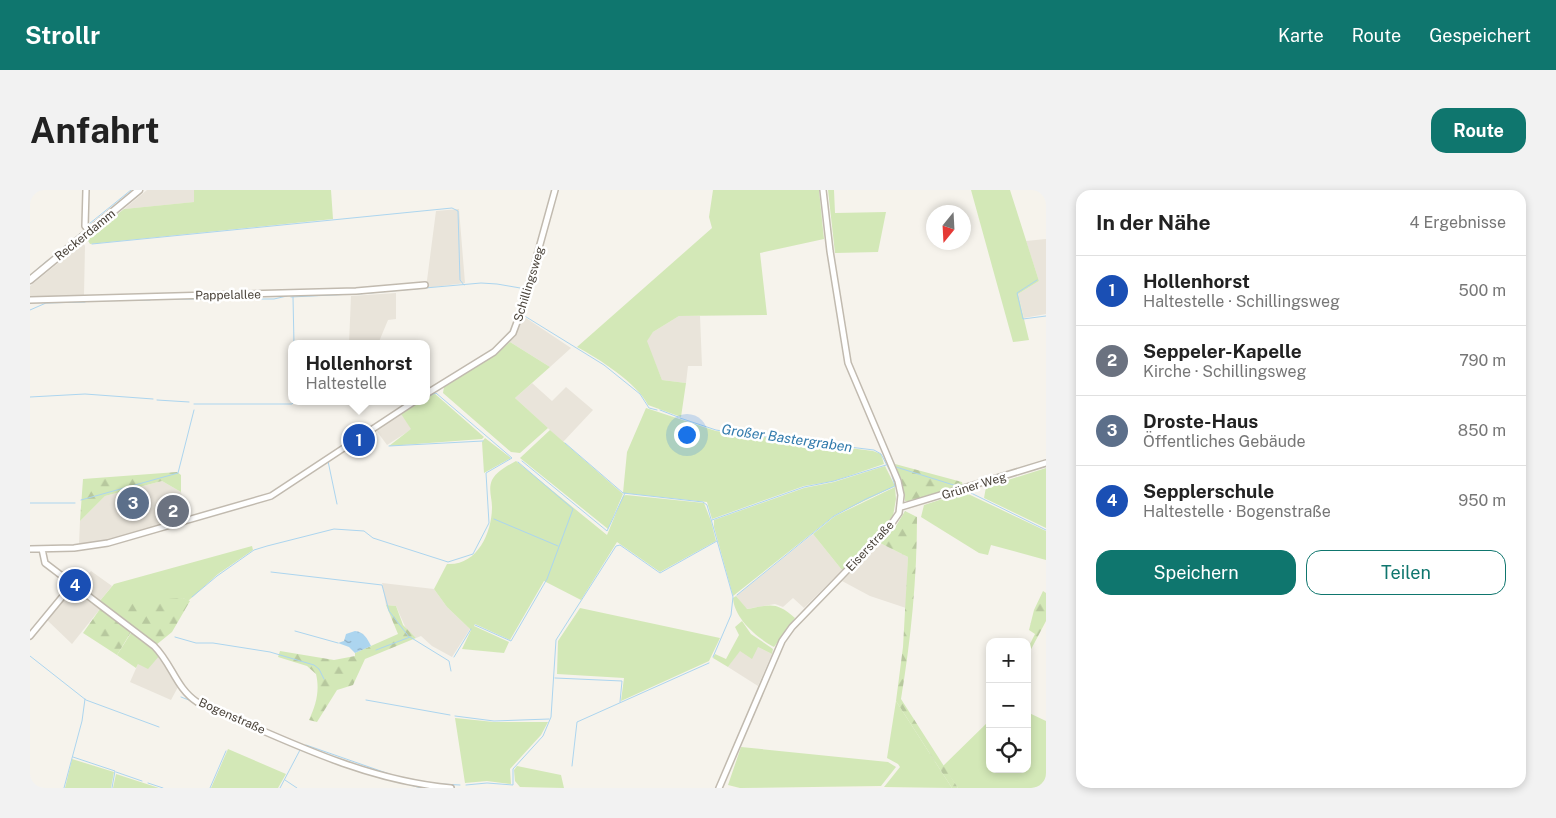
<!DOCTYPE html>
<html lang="de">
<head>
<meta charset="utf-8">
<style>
  body { margin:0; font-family:"Public Sans",sans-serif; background:#f2f2f2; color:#222 }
  .controls { position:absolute; right:15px; bottom:15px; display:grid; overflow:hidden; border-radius:10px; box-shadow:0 2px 8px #0003 }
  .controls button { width:45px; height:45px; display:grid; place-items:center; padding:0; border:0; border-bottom:1px solid #e0e0e0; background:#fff; color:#222; font:25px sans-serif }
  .compass { position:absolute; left:896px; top:15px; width:45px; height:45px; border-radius:50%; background:#fff; box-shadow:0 2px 8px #0003; rotate:198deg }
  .you { position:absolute; left:656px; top:244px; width:18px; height:18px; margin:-12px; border:4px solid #fff; border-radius:50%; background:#1a73e8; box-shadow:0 0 0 8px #1a73e833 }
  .badge { display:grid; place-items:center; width:32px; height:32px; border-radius:50%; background:#0f766e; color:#fff; font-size:16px; font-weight:700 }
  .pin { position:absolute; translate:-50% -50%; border:2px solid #fff; box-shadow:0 1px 5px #0006 }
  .popup { position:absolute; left:258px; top:150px; width:142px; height:65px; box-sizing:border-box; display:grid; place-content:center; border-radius:10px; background:#fff; filter:drop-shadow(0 1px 4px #0005); font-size:16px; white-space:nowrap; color:#767676 }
  .popup b { font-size:19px; color:#222 }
  .popup::after { content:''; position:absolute; left:50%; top:100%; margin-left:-10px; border:10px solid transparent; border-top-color:#fff }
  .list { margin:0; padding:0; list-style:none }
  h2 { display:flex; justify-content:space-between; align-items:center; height:65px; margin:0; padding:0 20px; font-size:21px }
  h2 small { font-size:16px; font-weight:400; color:#767676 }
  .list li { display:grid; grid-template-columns:32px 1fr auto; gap:15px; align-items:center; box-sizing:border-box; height:70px; padding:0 20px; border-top:1px solid #e0e0e0 }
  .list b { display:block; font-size:19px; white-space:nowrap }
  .list p { margin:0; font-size:16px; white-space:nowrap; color:#767676 }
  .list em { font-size:16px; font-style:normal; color:#767676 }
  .actions { display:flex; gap:10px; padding:15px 20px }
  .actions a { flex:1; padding:11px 0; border:1px solid #0f766e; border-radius:15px; text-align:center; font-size:18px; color:#0f766e }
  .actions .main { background:#0f766e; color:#fff }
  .icon { flex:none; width:28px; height:28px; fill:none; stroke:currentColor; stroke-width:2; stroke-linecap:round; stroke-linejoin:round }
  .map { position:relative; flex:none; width:1016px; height:598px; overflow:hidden; border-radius:15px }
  header { display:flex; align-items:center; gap:30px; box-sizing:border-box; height:70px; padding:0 25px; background:#0f766e; color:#fff }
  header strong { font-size:24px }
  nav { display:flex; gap:28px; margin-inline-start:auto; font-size:18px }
  .intro { display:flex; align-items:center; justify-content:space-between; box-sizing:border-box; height:120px; padding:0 30px }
  h1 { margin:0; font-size:35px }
  .button { padding:12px 22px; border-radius:15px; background:#0f766e; color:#fff; font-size:18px; font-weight:700 }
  main { display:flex; gap:30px; padding:0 30px }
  aside { flex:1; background:#fff; border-radius:15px; box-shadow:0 2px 8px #0003 }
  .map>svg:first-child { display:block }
</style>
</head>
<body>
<header>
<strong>Strollr</strong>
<nav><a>Karte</a><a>Route</a><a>Gespeichert</a></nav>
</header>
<div class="intro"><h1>Anfahrt</h1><a class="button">Route</a></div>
<main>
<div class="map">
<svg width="1016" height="598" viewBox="0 0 1016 598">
  <defs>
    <pattern id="forest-firs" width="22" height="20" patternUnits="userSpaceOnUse" patternTransform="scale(1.25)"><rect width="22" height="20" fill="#d3e8b7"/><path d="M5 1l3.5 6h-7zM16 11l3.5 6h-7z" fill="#b7c89e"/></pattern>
    <pattern id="water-ripples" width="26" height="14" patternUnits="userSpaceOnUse" patternTransform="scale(1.25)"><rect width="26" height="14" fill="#acd5ef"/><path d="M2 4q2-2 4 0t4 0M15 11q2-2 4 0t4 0" fill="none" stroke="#8eaec3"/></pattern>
  </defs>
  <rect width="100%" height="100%" fill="#f6f3ec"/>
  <path fill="#e9e4da" d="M 117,0 L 164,0 L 165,12 L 94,19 Z
    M 429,19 L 435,93 L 396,98 L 406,21 Z
    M 1016,49 L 1016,124 L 994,128 L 988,104 L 1009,91 L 996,51 Z
    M 53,53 L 55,56 L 54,105 L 0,107 L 0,96 Z
    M 366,103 L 366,129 L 358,130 L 348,154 L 319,154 L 321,106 Z
    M 493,126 L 541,158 L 520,177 L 480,152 Z
    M 649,126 L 670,126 L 672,176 L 658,176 L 656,193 L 632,190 L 616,151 L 623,142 Z
    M 502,193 L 522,211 L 536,197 L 563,220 L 533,252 L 485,208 Z
    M 371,224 L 382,239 L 357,255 L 346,240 Z
    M 132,291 L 151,302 L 156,328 L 76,351 L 49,354 L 50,331 L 75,306 Z
    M 783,344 L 812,380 L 774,418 L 763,408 L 753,417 L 745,414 L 716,419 L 706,406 Z
    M 850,353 L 878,367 L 876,418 L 840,406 L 812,391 Z
    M 61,381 L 82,396 L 69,412 L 48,396 Z
    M 352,393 L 404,399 L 417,417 L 440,439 L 422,467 L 402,456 L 391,446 L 386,448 L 377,441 L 366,416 L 356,415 Z
    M 42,400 L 70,419 L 42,454 L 17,430 Z
    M 728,457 L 742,464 L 728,496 L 698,477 L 710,460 Z
    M 130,465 L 148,497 L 141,510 L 100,492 L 108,474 Z"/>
  <path fill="#d3e8b7" d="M 164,0 L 301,0 L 303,29 L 60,54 L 57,49 L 94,19 L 164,12 Z
    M 683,0 L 789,0 L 794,49 L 730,63 L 737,125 L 649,126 L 623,142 L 617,151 L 632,190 L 656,193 L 651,227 L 618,215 C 608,194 568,168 547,157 L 682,38 L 679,27 Z
    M 798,0 L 804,0 L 805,23 L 856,22 L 848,62 L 805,63 Z
    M 941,0 L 980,0 L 1009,91 L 988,104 L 999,150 L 983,152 Z
    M 480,152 L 520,177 L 485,208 L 518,238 L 490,263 L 481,262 L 413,203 L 414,197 L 465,165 Z
    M 404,203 L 454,247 L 452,249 L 359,256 L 381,239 L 371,224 L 392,211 L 396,211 L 397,208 Z
    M 616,218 L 686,241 L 843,261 L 851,264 L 854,274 L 804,291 L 774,296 L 682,329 L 677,312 L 593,303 L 597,262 Z
    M 520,240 L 593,304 L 578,339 L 490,268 Z
    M 455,248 L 481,268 L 454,283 L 452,252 Z
    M 486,271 L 577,345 L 593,306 L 596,305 L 674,313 L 681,331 L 686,351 L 630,382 L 587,352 L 551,410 L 514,391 L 480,450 L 445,434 L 444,436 L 479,452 L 474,463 L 432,459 L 441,440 L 417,417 L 404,399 L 417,374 C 447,376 462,343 462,317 C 462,308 458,299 462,290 C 467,281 477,276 486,271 Z
    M 855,276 L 865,296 L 805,325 L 703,406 L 684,337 L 684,330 L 774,298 L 804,292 Z
    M 1016,278 L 1016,338 L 954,308 L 956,297 Z
    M 865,297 L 866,309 L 863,326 L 812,380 L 783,344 L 805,326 Z
    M 934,302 L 1016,341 L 1016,370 L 961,355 L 958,365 L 949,363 L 891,327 L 894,315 Z
    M 222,356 L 223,360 L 188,384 L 158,411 L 153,408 L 90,427 L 69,412 L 84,394 Z
    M 706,406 L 717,419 C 740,415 746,411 765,428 L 744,457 C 727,448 704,428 703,408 Z
    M 550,418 L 690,448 L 679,471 L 591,511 L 594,488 L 527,484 L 528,451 Z
    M 712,431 L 721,444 L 743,459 L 742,464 L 728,457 L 722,469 L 710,461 L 698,477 L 683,468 L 685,464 L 696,469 L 709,445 L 705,437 Z
    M 101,443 L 130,465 L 118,479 L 108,474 L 106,478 L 87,465 Z
    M 866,511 L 922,598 L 854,597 L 870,577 L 868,574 L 857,568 Z
    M 997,522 L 1016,531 L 1016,598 L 928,598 L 913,576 L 960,530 L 960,579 L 997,579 Z
    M 425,528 L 464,532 L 518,532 L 511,545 L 480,579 L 481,594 L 457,591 L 435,593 Z
    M 711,557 L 858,572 L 866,577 L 851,596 L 710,598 L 698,595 Z
    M 198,559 L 256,584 L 248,598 L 181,598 Z
    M 42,569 L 84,582 L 81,598 L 35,598 Z
    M 487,576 L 531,585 L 534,598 L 490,597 L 485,591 L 484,580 Z
    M 86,584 L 129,598 L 83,598 Z"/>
  <path fill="url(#forest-firs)" d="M 865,274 L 932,292 L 933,296 L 882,312 L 875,311 L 873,297 Z
    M 147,282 L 151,285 L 151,302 L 132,291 L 75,306 L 50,331 L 53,289 Z
    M 875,321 L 887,327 C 887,388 881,449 871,509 L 928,598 L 922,598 L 866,511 L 873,457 L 878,367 L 850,353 L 866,336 Z
    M 1013,401 L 1016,403 L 1016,431 L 997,467 L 997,460 L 1005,444 L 999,440 L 1004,420 Z
    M 153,408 L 160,411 L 142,442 L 126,455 L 90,427 L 104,411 Z
    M 356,415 L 366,416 L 373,435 L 386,448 L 335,469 L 323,495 L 307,500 L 287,532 L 279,530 C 286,515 290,501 286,484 L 277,476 L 248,467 L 250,461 L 304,470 L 325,466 L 325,463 L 368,444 Z
    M 70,419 L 101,442 L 87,465 L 53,443 Z"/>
  <path fill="url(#water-ripples)" d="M 325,441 C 334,442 337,448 341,456 L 325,463 L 319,457 L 308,453 L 314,451 L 316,444 Z"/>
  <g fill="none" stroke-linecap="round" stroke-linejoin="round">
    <path stroke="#acd5ef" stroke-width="1" d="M 59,34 L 101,0
      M 62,54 L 422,18 L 428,21 L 430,90 L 434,95
      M 23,66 L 51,43
      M 5,81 L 18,70
      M 0,85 L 2,84
      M 9,86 L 51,53
      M 1007,90 L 987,103 L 993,129 L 1016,126
      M 0,94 L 5,90
      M 328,104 L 451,93 L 467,94 L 496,99
      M 261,107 L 323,104
      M 263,107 L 264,154
      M 126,109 L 244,109 L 257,106
      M 57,111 L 120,110
      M 0,120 L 16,113 L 55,112
      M 489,120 L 493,105
      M 493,125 L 574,175 L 610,204 L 619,218 L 627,220
      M 0,207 L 55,204 L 123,209
      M 127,210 L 159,212
      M 164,214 L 262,214 L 265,211
      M 630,220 L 648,227
      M 371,223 L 390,211
      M 650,228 L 686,240 L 704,243 L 844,260 L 851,264 L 860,281
      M 535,253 L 593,303 L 673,312 L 677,315 L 703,407 L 701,425 L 683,467
      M 359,256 L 453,251
      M 298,271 L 307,314
      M 492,271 L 577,341 L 595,303
      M 866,277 L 930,297
      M 964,286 L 1016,270
      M 937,301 L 1016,340
      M 51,310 L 148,283 L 164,220
      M 0,313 L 45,313
      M 464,329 L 528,356
      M 682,330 L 774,297 L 804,291 L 856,275
      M 241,382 L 352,395 L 359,421 L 379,447
      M 707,405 L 804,326 L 836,309 L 865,296 L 862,286
      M 162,407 L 187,386 L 224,360 L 237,356 L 304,339 L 334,341 L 343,348 L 418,372 L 443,364 L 459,333 L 456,283 L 482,268 L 406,203 L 396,207
      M 445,435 L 481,451 L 517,389 L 543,319 L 488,272
      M 265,441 L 308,453
      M 145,447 L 166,453 L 183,453 L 240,462 L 284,475 L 289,479 L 294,489
      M 346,460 L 380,447 L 419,471 L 421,481
      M 0,466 L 56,510 L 129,537
      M 424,467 L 441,439
      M 525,488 L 592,491 L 590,512
      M 151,507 L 164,512
      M 336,510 L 420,525
      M 425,526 L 464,531 L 519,529
      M 276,555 L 365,586
      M 268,559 L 318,578
      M 43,567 L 85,581 L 82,598
      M 542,576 L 547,532 L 679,473
      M 86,582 L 112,591
      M 334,582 L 391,598
      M 255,590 L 267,598
      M 118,593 L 133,598
      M 410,594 L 430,595
      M 436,595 L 457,593 L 483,595 L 483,579 L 513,546 L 521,527 L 526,450 L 586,356 L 590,355 L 630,383 L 687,351
      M 34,598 L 52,531 L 55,509
      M 180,598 L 196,561
      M 250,598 L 270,560"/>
    <g stroke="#c1baaf" stroke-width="8">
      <path id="minor" d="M 56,0 L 55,36 L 59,41
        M 0,110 L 326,101 L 395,95
        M 396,204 L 464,162 L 483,143 L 493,116 L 525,0
        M 871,317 L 1016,273
        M 0,359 L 44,358 L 78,353 L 241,306 L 385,211
        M 12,359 L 15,373 L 124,456 C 142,474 146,498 167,512 C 249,547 331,590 421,598
        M 0,446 L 42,395
        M 689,598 L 752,451 L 762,437 L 860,336 L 869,323 L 871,305 L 868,291 L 818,173 L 800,61 L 793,0"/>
    </g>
    <g stroke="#c1baaf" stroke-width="9">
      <path id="tertiary" d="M 0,90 L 109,0"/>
    </g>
    <use href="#minor" stroke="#fff" stroke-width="5"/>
    <use href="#tertiary" stroke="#fff" stroke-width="6"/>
  </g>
  <g text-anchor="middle" stroke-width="5" stroke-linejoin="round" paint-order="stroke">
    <g font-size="12" fill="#4a433a" stroke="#fff">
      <text transform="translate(55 45) rotate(-39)" y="4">Reckerdamm</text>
      <text transform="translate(499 94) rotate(-73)" y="4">Schillingsweg</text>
      <text transform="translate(198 105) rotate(-1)" y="4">Pappelallee</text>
      <text transform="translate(944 296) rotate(-17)" y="4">Grüner Weg</text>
      <text transform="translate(840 356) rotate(-47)" y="4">Eiserstraße</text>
      <text transform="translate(202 526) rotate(24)" y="4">Bogenstraße</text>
    </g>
    <g font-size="14" font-style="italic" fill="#327bac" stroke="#fff">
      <text transform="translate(757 248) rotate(8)" y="5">Großer Bastergraben</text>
    </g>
  </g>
</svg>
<div class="controls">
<button>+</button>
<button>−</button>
<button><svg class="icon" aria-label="locate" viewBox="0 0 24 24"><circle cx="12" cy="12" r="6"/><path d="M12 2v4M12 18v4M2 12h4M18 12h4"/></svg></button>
</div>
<svg class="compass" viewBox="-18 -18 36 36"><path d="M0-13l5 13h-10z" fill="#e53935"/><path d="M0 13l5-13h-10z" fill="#767676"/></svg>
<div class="you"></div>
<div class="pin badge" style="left:329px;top:250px;background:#1a4fb4">1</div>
<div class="popup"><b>Hollenhorst</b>Haltestelle</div>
<div class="pin badge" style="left:143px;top:321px;background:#6b7280">2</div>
<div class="pin badge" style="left:103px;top:313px;background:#5c6f8a">3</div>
<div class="pin badge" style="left:45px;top:395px;background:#1a4fb4">4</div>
</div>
<aside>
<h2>In der Nähe<small>4 Ergebnisse</small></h2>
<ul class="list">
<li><span class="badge" style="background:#1a4fb4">1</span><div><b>Hollenhorst</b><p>Haltestelle · Schillingsweg</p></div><em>500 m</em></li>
<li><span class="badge" style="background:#6b7280">2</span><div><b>Seppeler-Kapelle</b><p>Kirche · Schillingsweg</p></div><em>790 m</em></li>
<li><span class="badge" style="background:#5c6f8a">3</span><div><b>Droste-Haus</b><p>Öffentliches Gebäude</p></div><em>850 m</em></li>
<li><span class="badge" style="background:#1a4fb4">4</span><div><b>Sepplerschule</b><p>Haltestelle · Bogenstraße</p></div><em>950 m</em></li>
</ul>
<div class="actions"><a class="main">Speichern</a><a>Teilen</a></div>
</aside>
</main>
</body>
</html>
